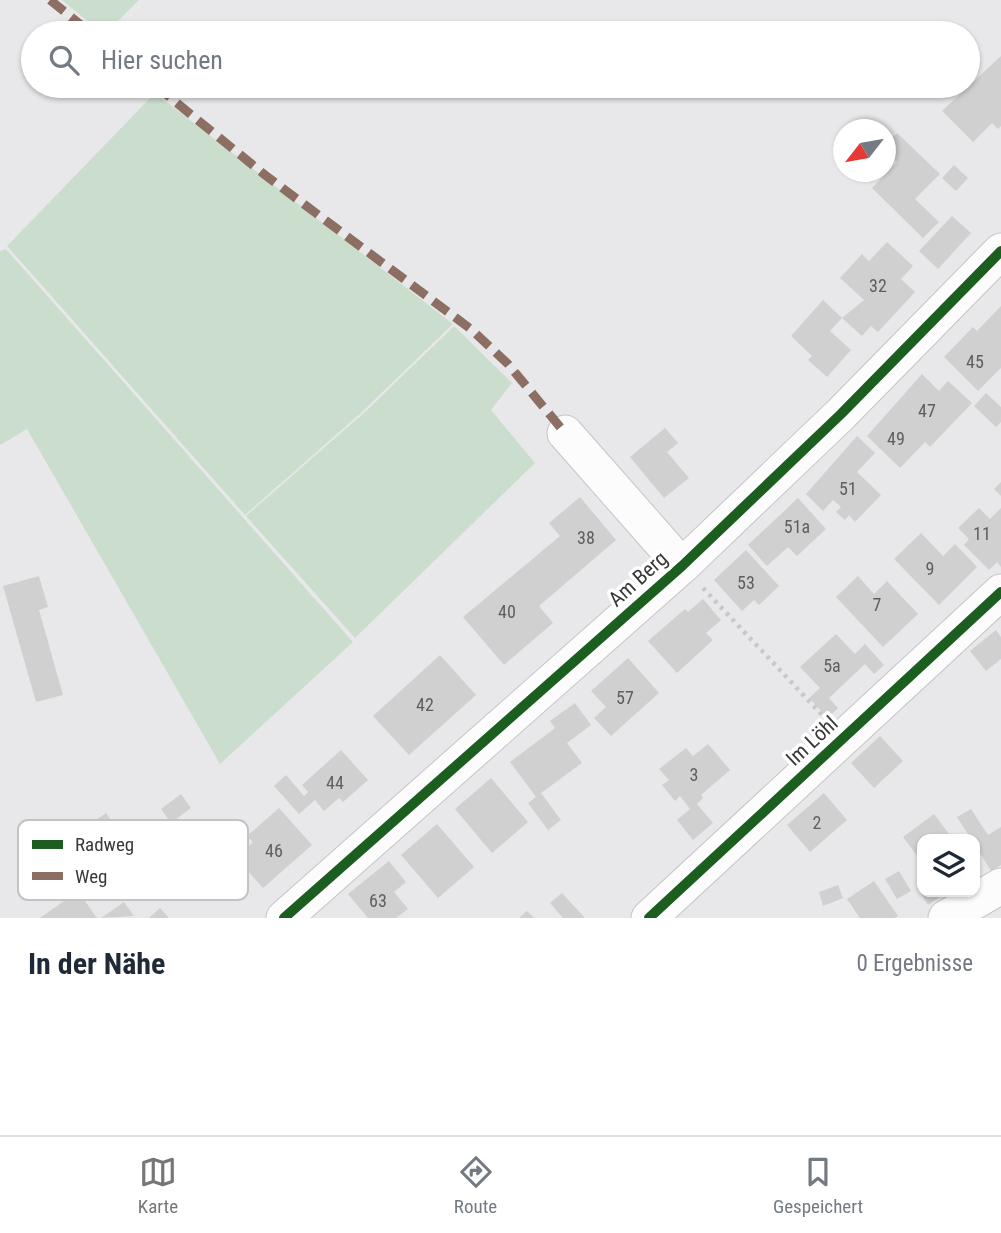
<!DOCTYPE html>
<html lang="de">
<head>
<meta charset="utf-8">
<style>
  body { margin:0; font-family:"Roboto Condensed",sans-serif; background:#f6f6f7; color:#1f2937 }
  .controls { position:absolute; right:21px; bottom:21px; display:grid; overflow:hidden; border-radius:14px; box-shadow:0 2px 5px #0004 }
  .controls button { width:63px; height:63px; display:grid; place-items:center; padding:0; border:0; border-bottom:2px solid #e0e1e3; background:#fff; color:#1f2937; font:35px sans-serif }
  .compass { position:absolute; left:833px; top:119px; width:63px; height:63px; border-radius:50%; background:#fff; box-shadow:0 2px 5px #0004; rotate:239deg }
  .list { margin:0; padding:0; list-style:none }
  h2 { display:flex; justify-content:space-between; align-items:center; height:91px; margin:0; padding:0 28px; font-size:30px }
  h2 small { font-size:23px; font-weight:400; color:#747a83 }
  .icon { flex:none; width:38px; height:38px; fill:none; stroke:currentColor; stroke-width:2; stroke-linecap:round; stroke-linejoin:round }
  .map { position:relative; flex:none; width:1001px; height:918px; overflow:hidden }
  .search { position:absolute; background:#fff; box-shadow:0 2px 5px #0004; left:21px; right:21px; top:21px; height:77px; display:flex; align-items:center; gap:18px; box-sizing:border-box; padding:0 24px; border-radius:38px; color:#747a83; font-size:26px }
  .sheet { height:217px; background:#fff }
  nav { display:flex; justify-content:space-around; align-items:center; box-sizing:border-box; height:98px; border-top:2px solid #e0e1e3; background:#fff; font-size:19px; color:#747a83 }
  nav a { display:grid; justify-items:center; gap:4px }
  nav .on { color:#767677 }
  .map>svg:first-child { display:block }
</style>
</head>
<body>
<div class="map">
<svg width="1001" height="918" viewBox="0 0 1001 918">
  <rect width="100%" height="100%" fill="#e8e8ea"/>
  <path fill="#cbdece" d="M 62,0 L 139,0 L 106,33 L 102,33 Z
    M 155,93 L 453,324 L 362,412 L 245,515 L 7,246 Z
    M 6,249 L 353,642 L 220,764 L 27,429 L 0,445 L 0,251 Z
    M 454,326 L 512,383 L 491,410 L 535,463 L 355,638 L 246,516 L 366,411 Z"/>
  <path fill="#d0d0d1" d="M 1001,56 L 1001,126 L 998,129 L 992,123 L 973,142 L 942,111 Z
    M 897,133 L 940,174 L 915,199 L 939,222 L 923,238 L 872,188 L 897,162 L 886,152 L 886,145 Z
    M 954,165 L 968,178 L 956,191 L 942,178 Z
    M 952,216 L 971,233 L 938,269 L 919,251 Z
    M 887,242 L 913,266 L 901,279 L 915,292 L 878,332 L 871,326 L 862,336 L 842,318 L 864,300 L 840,278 L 862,254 L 869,261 Z
    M 823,300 L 842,318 L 830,331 L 851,350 L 827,377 L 808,360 L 812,356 L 791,336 Z
    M 1001,306 L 1001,368 L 978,391 L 944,357 L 973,327 L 977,331 Z
    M 922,374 L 939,391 L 948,381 L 972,403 L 930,447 L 925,442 L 900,468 L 867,436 Z
    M 986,393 L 1001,407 L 1001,422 L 996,427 L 974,406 Z
    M 665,428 L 678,443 L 667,452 L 689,478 L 664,498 L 630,457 Z
    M 857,436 L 875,453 L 857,472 L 881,495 L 855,522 L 849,515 L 845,520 L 836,512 L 841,507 L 833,500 L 823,511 L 806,494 Z
    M 1001,482 L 1001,496 L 994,489 Z
    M 580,497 L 616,540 L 539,606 L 553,623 L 504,665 L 463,617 L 560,536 L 549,523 Z
    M 798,498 L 826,529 L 797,556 L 788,547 L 767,566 L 748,545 Z
    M 979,508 L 990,519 L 1001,508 L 1001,567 L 997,562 L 989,570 L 964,545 L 969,539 L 958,528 Z
    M 921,533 L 943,556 L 955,544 L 977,567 L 939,605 L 894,559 Z
    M 746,550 L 779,586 L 759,605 L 754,600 L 742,611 L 714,580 Z
    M 39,576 L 48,607 L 39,610 L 63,695 L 36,702 L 3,586 Z
    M 858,576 L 874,594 L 887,581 L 918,614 L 883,647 L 836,597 Z
    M 703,599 L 721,620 L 706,633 L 713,640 L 677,673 L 648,641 L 685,609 L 688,612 Z
    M 996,630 L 1001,637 L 1001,659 L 986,671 L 970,651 Z
    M 836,634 L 855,654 L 865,644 L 884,665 L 874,674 L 865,664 L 829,698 L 838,708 L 828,718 L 809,698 L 820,688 L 800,667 Z
    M 440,655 L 476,695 L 409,755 L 373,716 Z
    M 628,658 L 659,693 L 611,736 L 594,718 L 606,707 L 591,691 Z
    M 575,703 L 591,725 L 567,743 L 582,763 L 541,793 L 561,820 L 548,830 L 528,803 L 536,797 L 510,762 L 555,728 L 550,721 Z
    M 880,736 L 903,761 L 874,788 L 851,763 Z
    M 708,744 L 730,770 L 701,795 L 703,798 L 697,804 L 713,823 L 693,840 L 677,820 L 690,809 L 680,796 L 675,801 L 662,785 L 669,780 L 659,769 L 686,748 L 693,756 Z
    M 341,750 L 368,780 L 343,802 L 339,798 L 324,811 L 315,800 L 299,814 L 274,786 L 286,775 L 304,796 L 308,792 L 302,785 Z
    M 491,778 L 528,822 L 492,853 L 455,809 Z
    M 824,793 L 847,820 L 810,852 L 787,825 Z
    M 181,794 L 191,808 L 171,823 L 161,809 Z
    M 279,808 L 312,845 L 263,888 L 236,858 L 253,842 L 247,836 Z
    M 971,809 L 988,835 L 1001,827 L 1001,865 L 991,871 L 975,845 L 975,839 L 971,839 L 957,817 Z
    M 106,813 L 121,835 L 102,848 L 87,826 Z
    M 934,814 L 952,838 L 922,839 L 922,862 L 903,837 Z
    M 437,824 L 474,867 L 438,898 L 401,855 Z
    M 389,861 L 406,882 L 394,892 L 408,909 L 396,918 L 368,918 L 348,894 Z
    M 899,871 L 911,891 L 897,899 L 885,879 Z
    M 874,881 L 898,916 L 895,918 L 860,918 L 847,899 Z
    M 922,884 L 922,892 L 937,892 L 940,897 L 928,905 L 917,887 Z
    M 838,885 L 843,898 L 823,906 L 819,892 Z
    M 78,891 L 97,918 L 40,918 Z
    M 562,893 L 585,918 L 563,918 L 550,903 Z
    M 124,902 L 134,916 L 101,918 Z
    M 160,908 L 169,918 L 149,918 Z
    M 527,911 L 534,918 L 519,918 Z"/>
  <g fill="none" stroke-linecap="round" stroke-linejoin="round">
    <g stroke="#c5c5c7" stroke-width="37">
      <path id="minor" d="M 565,433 L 682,566
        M 284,918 L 682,566 L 841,414 L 1001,251
        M 649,918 L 1001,592
        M 946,918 L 1001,886"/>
    </g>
    <path stroke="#c8c8c9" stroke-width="4.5" stroke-dasharray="3.5 5" stroke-linecap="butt" d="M 703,588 L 824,717"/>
    <use href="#minor" stroke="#fcfcfc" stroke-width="35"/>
    <path stroke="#8d6e63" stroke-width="9" stroke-dasharray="18 9" stroke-linecap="butt" d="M 50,0 L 91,33
      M 156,86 L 265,175 L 472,330 L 508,364 L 565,433"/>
    <g stroke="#fff" stroke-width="15">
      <path id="cycleway" d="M 284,918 L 682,566 L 841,414 L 1001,251
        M 649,918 L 1001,592"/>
    </g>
    <use href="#cycleway" stroke="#1b5e20" stroke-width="10"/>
  </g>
  <g text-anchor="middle" stroke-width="7" stroke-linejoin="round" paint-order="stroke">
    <g font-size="18" fill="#5e5e5f">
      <text x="878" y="292">32</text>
      <text x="975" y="368">45</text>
      <text x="927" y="417">47</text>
      <text x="896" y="445">49</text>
      <text x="848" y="495">51</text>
      <text x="797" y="533">51a</text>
      <text x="982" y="540">11</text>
      <text x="586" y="544">38</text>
      <text x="930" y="575">9</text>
      <text x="746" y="589">53</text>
      <text x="877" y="611">7</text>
      <text x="507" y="618">40</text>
      <text x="832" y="672">5a</text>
      <text x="625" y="704">57</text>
      <text x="425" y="711">42</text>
      <text x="694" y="781">3</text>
      <text x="335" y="789">44</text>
      <text x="817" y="829">2</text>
      <text x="274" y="857">46</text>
      <text x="378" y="907">63</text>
    </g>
    <g font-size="21" fill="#383839" stroke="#fff">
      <text transform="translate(638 579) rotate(-42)" y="7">Am Berg</text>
      <text transform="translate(812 741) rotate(-43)" y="7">Im Löhl</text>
    </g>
  </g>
  <rect x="18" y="820" width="230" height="80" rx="10" fill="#fff" stroke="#c3c3c4" stroke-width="2"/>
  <rect x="32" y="840" width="31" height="9" fill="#1b5e20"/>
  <rect x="32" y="872" width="31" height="8" fill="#8d6e63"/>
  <g font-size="19" fill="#383839">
    <text x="75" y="851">Radweg</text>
    <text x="75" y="883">Weg</text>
  </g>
</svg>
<div class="controls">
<button><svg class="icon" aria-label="layers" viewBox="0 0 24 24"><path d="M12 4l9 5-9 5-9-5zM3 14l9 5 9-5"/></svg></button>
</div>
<svg class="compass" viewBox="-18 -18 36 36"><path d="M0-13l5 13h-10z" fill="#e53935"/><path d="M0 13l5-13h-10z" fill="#747a83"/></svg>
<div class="search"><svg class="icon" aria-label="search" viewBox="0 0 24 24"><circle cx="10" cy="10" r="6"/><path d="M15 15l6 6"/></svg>Hier suchen</div>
</div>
<section class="sheet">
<h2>In der Nähe<small>0 Ergebnisse</small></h2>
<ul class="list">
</ul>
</section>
<nav>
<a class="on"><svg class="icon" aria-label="map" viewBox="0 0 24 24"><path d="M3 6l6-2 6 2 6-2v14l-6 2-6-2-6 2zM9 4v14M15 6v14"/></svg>Karte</a>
<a><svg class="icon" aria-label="directions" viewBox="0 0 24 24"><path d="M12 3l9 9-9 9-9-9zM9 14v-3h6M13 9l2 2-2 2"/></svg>Route</a>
<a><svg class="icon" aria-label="saved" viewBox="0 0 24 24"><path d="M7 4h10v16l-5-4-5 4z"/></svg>Gespeichert</a>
</nav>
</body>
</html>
